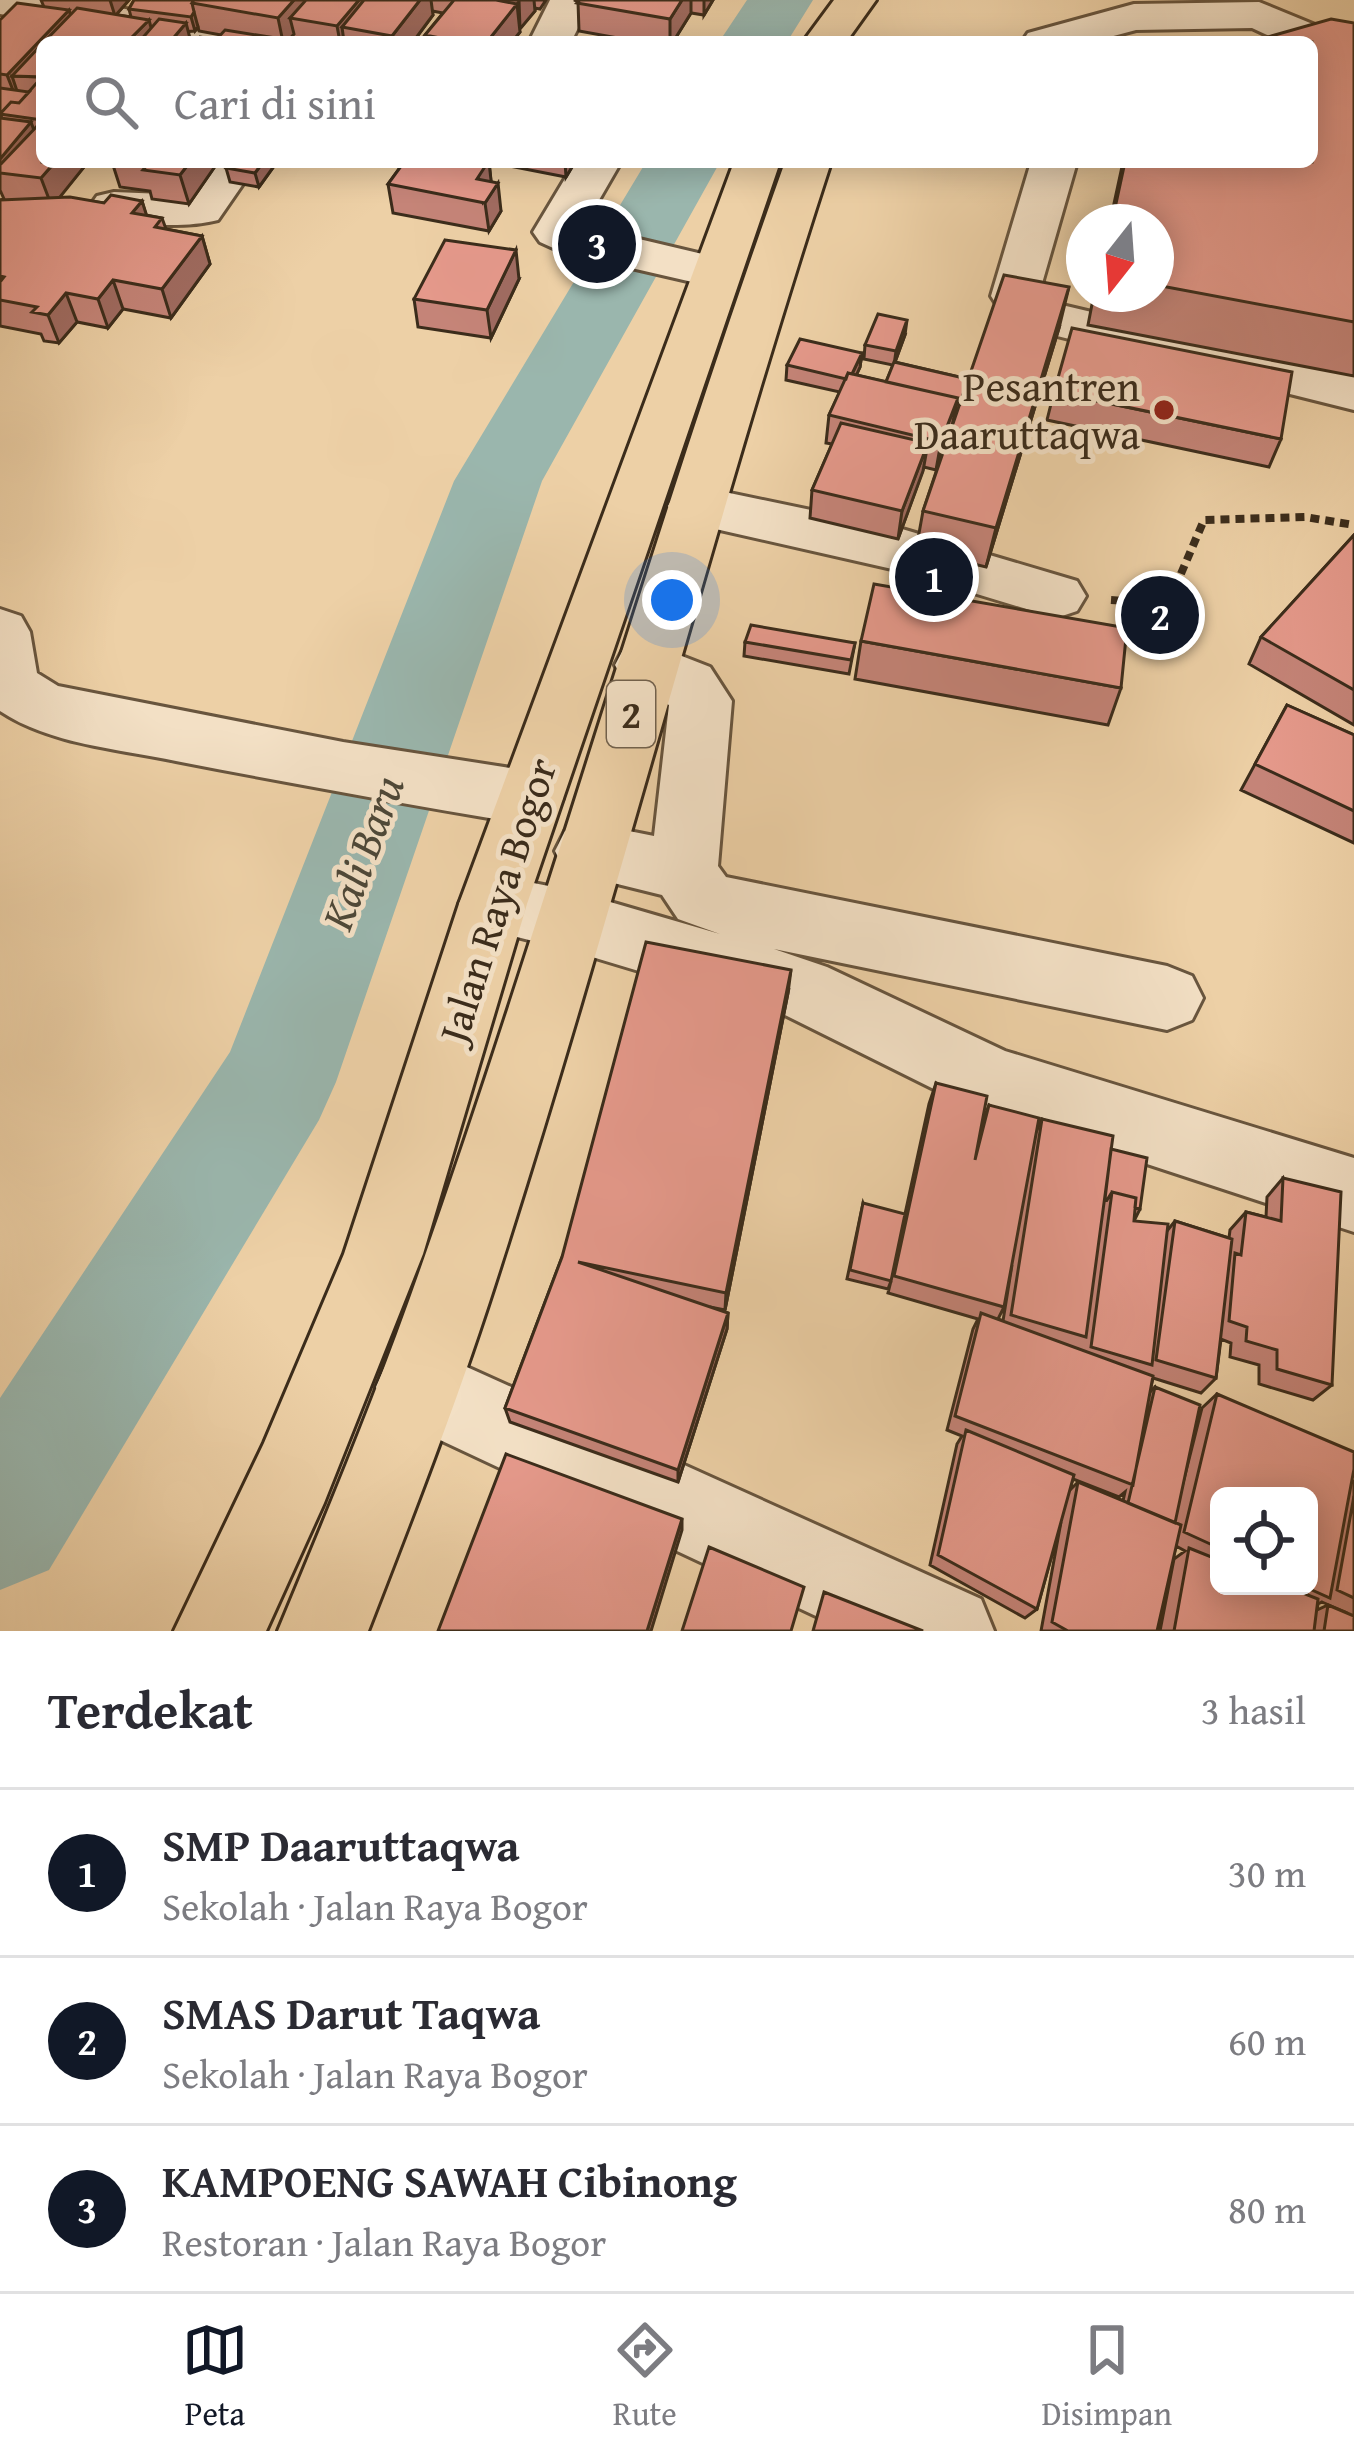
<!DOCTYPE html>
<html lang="id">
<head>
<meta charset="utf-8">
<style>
  body { margin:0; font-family:"Gentium Book Plus",serif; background:#f7f7f7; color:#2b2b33 }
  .controls { position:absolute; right:36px; bottom:36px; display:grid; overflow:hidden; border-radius:18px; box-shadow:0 6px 30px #0003 }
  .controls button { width:108px; height:108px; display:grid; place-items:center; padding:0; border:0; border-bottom:3px solid #e1e1e2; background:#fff; color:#2b2b33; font:60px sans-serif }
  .compass { position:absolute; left:1066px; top:204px; width:108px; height:108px; border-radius:50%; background:#fff; box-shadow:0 6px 30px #0003; rotate:197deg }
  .you { position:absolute; left:672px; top:600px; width:42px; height:42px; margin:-30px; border:9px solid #fff; border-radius:50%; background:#1a73e8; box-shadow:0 0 0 18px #1a73e833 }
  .badge { display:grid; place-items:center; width:78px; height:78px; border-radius:50%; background:#111827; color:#fff; font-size:39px; font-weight:700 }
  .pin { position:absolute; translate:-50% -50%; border:6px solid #fff; box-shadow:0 3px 12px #0006 }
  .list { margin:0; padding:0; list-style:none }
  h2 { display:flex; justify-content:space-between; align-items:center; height:156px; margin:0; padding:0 48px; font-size:51px }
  h2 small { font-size:39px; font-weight:400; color:#7c7c81 }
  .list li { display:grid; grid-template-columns:78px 1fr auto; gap:36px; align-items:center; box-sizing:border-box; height:168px; padding:0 48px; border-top:3px solid #e1e1e2 }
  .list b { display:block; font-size:45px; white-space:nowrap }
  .list p { margin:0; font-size:39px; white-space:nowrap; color:#7c7c81 }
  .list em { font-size:39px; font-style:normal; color:#7c7c81 }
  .icon { flex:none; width:66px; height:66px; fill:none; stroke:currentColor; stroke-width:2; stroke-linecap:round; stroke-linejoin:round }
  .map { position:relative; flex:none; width:1354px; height:1631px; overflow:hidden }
  .search { position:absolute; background:#fff; box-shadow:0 6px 30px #0003; left:36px; right:36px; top:36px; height:132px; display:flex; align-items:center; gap:30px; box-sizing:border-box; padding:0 42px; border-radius:18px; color:#7c7c81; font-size:45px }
  .sheet { height:660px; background:#fff }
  nav { display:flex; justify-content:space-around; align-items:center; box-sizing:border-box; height:168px; border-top:3px solid #e1e1e2; background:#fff; font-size:33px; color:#7c7c81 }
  nav a { display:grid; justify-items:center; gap:6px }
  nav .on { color:#111827 }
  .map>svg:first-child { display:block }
</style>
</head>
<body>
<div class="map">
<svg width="1354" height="1631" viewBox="0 0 1354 1631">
  <rect width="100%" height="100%" fill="#edd0a6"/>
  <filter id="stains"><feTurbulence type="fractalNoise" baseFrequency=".00167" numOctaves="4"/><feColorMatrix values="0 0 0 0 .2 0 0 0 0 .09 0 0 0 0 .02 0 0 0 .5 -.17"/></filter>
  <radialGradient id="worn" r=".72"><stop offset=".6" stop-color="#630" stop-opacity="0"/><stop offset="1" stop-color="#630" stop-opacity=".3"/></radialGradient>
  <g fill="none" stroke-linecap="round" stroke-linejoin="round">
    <path fill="#9ab6ad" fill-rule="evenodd" d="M 747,0 L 813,0 L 787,42 L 719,42 Z
      M 646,162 L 720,162 L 542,481 L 336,1082 L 319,1120 L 49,1570 L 0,1590 L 0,1398 L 230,1052 L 454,481 Z"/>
    <g stroke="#68553e" stroke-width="6">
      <path id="minor" d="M 0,0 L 67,0 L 255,29 L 270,33 L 276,42 L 174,42 L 0,14 Z
        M 550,0 L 592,0 L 571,42 L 529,42 Z
        M 1259,2 L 1354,41 L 1354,67 L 1312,56 L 1312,42 L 1282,42 L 1252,28 L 1136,30 L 1091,42 L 1022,42 L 1028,33 L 1134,4 Z
        M 212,162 L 258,162 L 218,220 C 182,229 133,225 97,216 L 90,206 L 97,196 L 114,192 L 188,195 Z
        M 575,162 L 621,162 L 584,226 L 732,261 L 739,272 L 732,283 L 714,287 L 562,252 L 540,242 L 533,232 Z
        M 1031,162 L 1077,162 L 1043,280 L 1045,301 L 1354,374 L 1354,410 L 1009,324 L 991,296 Z
        M 696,486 L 902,529 L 1077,581 L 1086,596 L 1077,611 L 1056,618 L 901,571 L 676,520 L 668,506 L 676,492 Z
        M 0,609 L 21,616 L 30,632 L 37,673 L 58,686 L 343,742 L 530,771 L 553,779 L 563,798 L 553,817 L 530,825 C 412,805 294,784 176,761 C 119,749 49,744 0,711 Z
        M 646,642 L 710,667 L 732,701 L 718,866 L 726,877 L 1167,966 L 1192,976 L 1203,998 L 1192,1020 L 1167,1030 L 774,949 L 827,967 L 1005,1051 L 1354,1158 L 1354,1232 L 964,1104 L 785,1015 L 569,950 L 469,925 L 459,904 L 469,883 L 493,875 L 569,890 L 720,934 L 678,919 L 662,895 L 565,871 L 555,851 L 565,831 L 589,823 L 654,836 L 669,705 L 624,682 L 615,665 L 624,648 Z
        M 418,1345 L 981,1599 L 994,1631 L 848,1631 L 389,1416 L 376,1387 L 389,1358 Z"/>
    </g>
    <g stroke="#3b2c1b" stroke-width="6">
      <path id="highway" d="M 834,0 L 876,0 L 846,42 L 803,42 Z
        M 734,162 L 780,162 L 527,904 L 423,1254 L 324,1503 L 266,1631 L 174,1631 L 264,1443 L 344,1254 L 459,904 Z
        M 785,162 L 831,162 C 712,527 618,899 501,1265 C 462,1389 415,1510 368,1631 L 278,1631 C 328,1511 378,1390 421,1267 C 550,901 654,527 785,162 Z"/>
    </g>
    <path stroke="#3b2c1b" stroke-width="8" stroke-dasharray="9 6" stroke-linecap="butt" d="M 1111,600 L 1168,604 L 1204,520 L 1305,517 L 1354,525"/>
    <use href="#minor" fill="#f3e0c5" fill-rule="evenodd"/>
    <use href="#highway" fill="#edd0a6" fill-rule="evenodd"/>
  </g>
  <path fill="#c58478" stroke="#3b2c1b" stroke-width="3" fill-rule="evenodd" d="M 41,0 L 129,0 L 116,15 L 131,17 L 129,9 L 134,0 L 546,0 L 540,9 L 535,8 L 535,11 L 519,29 L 520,32 L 512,42 L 425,42 L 425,35 L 443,13 L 432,11 L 433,15 L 413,42 L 196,42 L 216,40 L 221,35 L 199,31 L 198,27 L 195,31 L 42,42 L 42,162 L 88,162 L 59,197 L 104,203 L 142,201 L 146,215 L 162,218 L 166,229 L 202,236 L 210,264 L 171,318 L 123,309 L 108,328 L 77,322 L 59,343 L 44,341 L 41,334 L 0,326 L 0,200 L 4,199 L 0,190 L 0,20 L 44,7 Z
    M 574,0 L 713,0 L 704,15 L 691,13 L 673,42 L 640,42 L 579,31 L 578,2 Z
    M 1354,23 L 1354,376 L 1088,325 L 1094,294 L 1156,294 L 1156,222 L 1110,222 L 1123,162 L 1312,162 Z
    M 112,162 L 218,162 L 189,204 L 152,199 L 150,191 L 120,187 Z
    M 230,162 L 277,162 L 259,187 L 230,182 L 226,168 Z
    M 404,162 L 575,162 L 566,177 L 489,162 L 491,182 L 501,211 L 489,231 L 393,213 L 388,184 Z
    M 519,279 L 491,338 L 418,327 L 414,299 Z
    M 1059,328 L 986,567 L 916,550 L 923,511 L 949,433 L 936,470 L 924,467 L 898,539 L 810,518 L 812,490 L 832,444 L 826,443 L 829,415 L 840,392 L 786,380 L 787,365 L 862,353 L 860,367 L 856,375 L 886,382 L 893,365 L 864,359 L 865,345 L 905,335 L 895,362 L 968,379 Z
    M 1054,392 L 1281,439 L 1269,467 L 1047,420 Z
    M 1354,535 L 1354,725 L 1249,664 L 1261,637 Z
    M 861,641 L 1121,688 L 1108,725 L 855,679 Z
    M 745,642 L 855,643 L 849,674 L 744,656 Z
    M 1287,705 L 1354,735 L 1354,843 L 1241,790 Z
    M 788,993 L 725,1310 L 710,1307 L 728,1313 L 727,1329 L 678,1482 L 510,1422 L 505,1408 L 562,1257 Z
    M 936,1083 L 983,1121 L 989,1105 L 1036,1132 L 1042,1119 L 1111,1149 L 1140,1209 L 1134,1221 L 1167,1231 L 1175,1221 L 1229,1238 L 1230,1230 L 1246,1212 L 1266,1217 L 1267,1197 L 1283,1178 L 1332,1385 L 1313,1400 L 1259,1384 L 1259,1365 L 1230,1357 L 1231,1343 L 1221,1339 L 1216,1378 L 1201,1393 L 1153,1378 L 1150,1392 L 1155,1387 L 1183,1483 L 1202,1408 L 1217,1394 L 1351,1483 L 1354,1481 L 1354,1631 L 1160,1631 L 1174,1559 L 1185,1551 L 1176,1546 L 1157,1631 L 1041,1631 L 1061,1522 L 1037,1609 L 1025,1618 L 930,1565 L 957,1444 L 962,1436 L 947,1430 L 973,1329 L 978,1319 L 888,1293 L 891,1281 L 888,1289 L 847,1279 L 863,1203 L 891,1278 L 929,1104 ZM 1012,1265 L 1003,1321 L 998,1319 L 1004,1307 ZM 1073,1479 L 1119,1497 L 1125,1492 L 1123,1501 L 1078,1482 L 1069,1491 ZM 1219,1496 L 1309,1586 L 1219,1586 ZM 1322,1602 L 1347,1613 L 1328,1605 L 1317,1610 L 1318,1604 Z"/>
  <path fill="#a06b61" stroke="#3b2c1b" stroke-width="3" d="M 110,0 L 129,0 L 115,16 Z
    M 294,0 L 323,0 L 290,18 L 294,34 L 287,42 L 283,42 L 278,18 Z
    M 359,0 L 386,0 L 342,27 L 344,42 L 340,42 L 337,26 Z
    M 420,0 L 431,0 L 433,15 L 413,42 L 393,42 L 392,36 Z
    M 519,0 L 534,0 L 535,11 L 520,29 Z
    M 682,0 L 691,0 L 691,13 L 673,42 L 670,42 L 670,19 Z
    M 704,0 L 713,0 L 704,15 Z
    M 517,4 L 520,32 L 512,42 L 487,42 Z
    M 69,10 L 78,38 L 74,42 L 42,42 L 42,77 L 12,76 L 20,100 L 18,103 L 7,75 Z
    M 194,12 L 198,27 L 195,31 L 191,17 Z
    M 149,20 L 155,42 L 127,42 Z
    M 186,23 L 191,42 L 170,42 Z
    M 31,122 L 41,150 L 0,173 L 0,159 Z
    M 55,162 L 88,162 L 52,207 L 41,178 Z
    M 190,162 L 218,162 L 189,204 L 180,175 Z
    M 263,162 L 277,162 L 259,187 L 255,173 Z
    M 475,162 L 489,162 L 492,189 L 483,202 Z
    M 565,162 L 575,162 L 566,177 Z
    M 498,183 L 501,211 L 489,231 L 485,203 Z
    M 142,201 L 151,229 L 132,213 Z
    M 202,236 L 210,264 L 171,318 L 162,289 Z
    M 516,250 L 519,279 L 491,338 L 487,310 Z
    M 113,280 L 123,309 L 108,328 L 98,299 Z
    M 1069,287 L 1059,328 L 986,567 L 996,528 Z
    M 66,293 L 77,322 L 59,343 L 48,315 Z
    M 907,320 L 905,335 L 894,365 L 896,351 Z
    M 862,353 L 860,367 L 848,394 L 849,380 Z
    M 958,398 L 952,426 L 936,470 L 941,442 Z
    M 928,443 L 923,471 L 898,539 L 902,511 Z
    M 791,970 L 788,993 L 725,1310 L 726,1293 Z
    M 728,1313 L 727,1329 L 678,1482 L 678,1470 Z
    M 682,1519 L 682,1530 L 651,1631 L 647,1631 Z"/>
  <path fill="#e5998b" stroke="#3b2c1b" stroke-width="3" d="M 134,0 L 194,0 L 192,3 L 194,12 L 191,17 L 129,9 Z
    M 194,0 L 294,0 L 278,18 L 192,3 Z
    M 306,0 L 359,0 L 337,26 L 290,18 Z
    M 364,0 L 420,0 L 392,36 L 342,27 Z
    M 454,0 L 496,0 L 517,4 L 487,42 L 460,42 L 425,35 Z
    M 580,0 L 682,0 L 670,19 L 577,3 Z
    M 17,3 L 69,10 L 7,75 L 0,74 L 0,20 Z
    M 77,8 L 149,20 L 127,42 L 44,42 Z
    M 159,19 L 186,23 L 170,42 L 139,42 Z
    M 1331,19 L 1354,23 L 1354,322 L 1156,285 L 1156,222 L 1112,222 L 1125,162 L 1312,162 L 1312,42 L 1250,42 Z
    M 225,30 L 301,42 L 214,42 Z
    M 200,37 L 216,40 L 214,42 L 196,42 Z
    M 42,44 L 42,120 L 0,114 L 11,102 L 19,103 L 42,77 L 12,76 Z
    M 0,88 L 29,92 L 19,103 L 11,102 L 0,114 L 2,118 L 0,118 Z
    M 0,118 L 31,122 L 0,159 Z
    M 40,123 L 42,123 L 42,162 L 55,162 L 41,178 L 0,173 L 0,165 Z
    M 135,162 L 190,162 L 180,175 L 143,170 L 148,164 Z
    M 230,162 L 263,162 L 255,173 L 226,168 Z
    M 404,162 L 488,162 L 477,179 L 498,183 L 485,203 L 388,184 Z
    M 111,195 L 142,201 L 132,213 L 162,218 L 155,227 L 202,236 L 162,289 L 113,280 L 98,299 L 66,293 L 48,315 L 32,312 L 37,307 L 0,300 L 0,282 L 4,277 L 0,276 L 0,200 L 70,197 L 104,203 Z
    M 445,240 L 516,250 L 487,310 L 414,299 Z
    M 1004,275 L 1069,287 L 996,528 L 923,511 Z
    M 878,314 L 907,320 L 896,351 L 865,345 Z
    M 1072,328 L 1292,372 L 1281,439 L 1054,392 Z
    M 800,339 L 862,353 L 852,374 L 848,373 L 846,379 L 787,365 Z
    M 894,362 L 968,379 L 960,404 L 957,403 L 958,398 L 886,382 Z
    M 848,373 L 958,398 L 941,442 L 829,415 Z
    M 841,423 L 928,443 L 902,511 L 812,490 Z
    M 1354,535 L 1354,690 L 1261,637 Z
    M 874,584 L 1127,628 L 1121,688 L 861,641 Z
    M 751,625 L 855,643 L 851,660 L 745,642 Z
    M 1287,705 L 1354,735 L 1354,811 L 1255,764 Z
    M 646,942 L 791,970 L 726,1293 L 578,1262 L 728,1313 L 678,1470 L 505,1408 L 562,1257 Z
    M 936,1083 L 987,1096 L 975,1160 L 989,1105 L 1039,1118 L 1004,1307 L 894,1276 Z
    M 1042,1119 L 1113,1136 L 1086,1337 L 1011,1315 Z
    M 1111,1149 L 1147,1158 L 1140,1209 L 1135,1207 L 1136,1198 L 1112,1192 L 1107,1200 L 1105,1199 Z
    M 1283,1178 L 1341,1192 L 1332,1385 L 1277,1369 L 1277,1350 L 1246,1341 L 1247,1327 L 1229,1321 L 1235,1253 L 1241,1255 L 1246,1212 L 1281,1221 Z
    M 1112,1192 L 1136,1198 L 1134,1221 L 1168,1224 L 1152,1365 L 1091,1347 Z
    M 863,1203 L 905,1214 L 891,1281 L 850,1270 Z
    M 1175,1221 L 1232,1239 L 1216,1378 L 1156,1360 Z
    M 981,1313 L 1153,1376 L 1133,1485 L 955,1416 Z
    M 1155,1387 L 1200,1405 L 1175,1523 L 1128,1503 Z
    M 1217,1394 L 1354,1452 L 1354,1469 L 1330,1598 L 1303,1586 L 1309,1586 L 1309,1496 L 1219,1496 L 1219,1548 L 1184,1532 Z
    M 966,1430 L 1074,1475 L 1037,1609 L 938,1555 Z
    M 506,1454 L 682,1519 L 647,1631 L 438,1631 Z
    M 1078,1482 L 1181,1525 L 1157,1631 L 1068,1631 L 1052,1622 Z
    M 1354,1496 L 1354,1598 L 1337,1590 Z
    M 709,1547 L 804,1587 L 791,1631 L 682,1631 Z
    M 1189,1548 L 1219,1560 L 1219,1586 L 1285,1586 L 1318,1599 L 1314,1631 L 1174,1631 Z
    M 824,1592 L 923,1631 L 813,1631 Z
    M 1328,1605 L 1354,1616 L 1354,1631 L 1324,1631 Z"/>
  <circle fill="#8f2418" stroke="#f3e0c5" stroke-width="4.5" cx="1164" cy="410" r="12"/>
  <g text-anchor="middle" stroke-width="10" stroke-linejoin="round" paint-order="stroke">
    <rect fill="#f3e0c5" stroke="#72624e" stroke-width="3" x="607" y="681" width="48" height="66" rx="9"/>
    <g font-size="39" font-weight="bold" fill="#3b2c1b">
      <text x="631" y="728">2</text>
    </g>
    <g font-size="42" fill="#3b2c1b" stroke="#f3e0c5" text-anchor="end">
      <text x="1140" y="401">Pesantren<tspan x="1140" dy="48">Daaruttaqwa</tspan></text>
    </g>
    <g font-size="42" fill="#3b2c1b" stroke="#f3e0c5">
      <text transform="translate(497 900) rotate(-72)" y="15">Jalan Raya Bogor</text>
    </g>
    <g font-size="45" font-style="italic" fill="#4e4838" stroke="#f3e0c5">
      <text transform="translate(362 852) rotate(-70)" y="16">Kali Baru</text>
    </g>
  </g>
  <rect width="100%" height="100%" filter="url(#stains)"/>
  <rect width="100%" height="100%" fill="url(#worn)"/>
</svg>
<div class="controls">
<button><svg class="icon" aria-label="locate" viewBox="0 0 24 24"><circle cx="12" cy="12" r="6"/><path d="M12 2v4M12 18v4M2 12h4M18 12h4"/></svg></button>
</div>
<svg class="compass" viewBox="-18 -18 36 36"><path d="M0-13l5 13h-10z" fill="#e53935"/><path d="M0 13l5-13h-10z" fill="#7c7c81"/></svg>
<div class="you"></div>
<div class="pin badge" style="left:934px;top:577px">1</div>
<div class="pin badge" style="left:1160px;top:615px">2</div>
<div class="pin badge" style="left:597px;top:244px">3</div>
<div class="search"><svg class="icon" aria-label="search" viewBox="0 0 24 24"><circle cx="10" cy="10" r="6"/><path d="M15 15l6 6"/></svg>Cari di sini</div>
</div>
<section class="sheet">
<h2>Terdekat<small>3 hasil</small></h2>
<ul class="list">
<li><span class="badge">1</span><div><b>SMP Daaruttaqwa</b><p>Sekolah · Jalan Raya Bogor</p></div><em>30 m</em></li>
<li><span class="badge">2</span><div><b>SMAS Darut Taqwa</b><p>Sekolah · Jalan Raya Bogor</p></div><em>60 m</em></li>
<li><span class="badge">3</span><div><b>KAMPOENG SAWAH Cibinong</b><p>Restoran · Jalan Raya Bogor</p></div><em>80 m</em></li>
</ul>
</section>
<nav>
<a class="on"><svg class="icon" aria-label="map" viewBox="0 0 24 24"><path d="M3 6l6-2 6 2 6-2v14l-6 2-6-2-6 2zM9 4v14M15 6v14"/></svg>Peta</a>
<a><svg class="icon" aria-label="directions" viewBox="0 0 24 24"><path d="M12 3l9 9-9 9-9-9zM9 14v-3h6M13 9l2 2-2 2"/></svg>Rute</a>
<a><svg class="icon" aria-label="saved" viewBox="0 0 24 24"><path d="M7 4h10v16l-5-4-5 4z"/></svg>Disimpan</a>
</nav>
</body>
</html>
